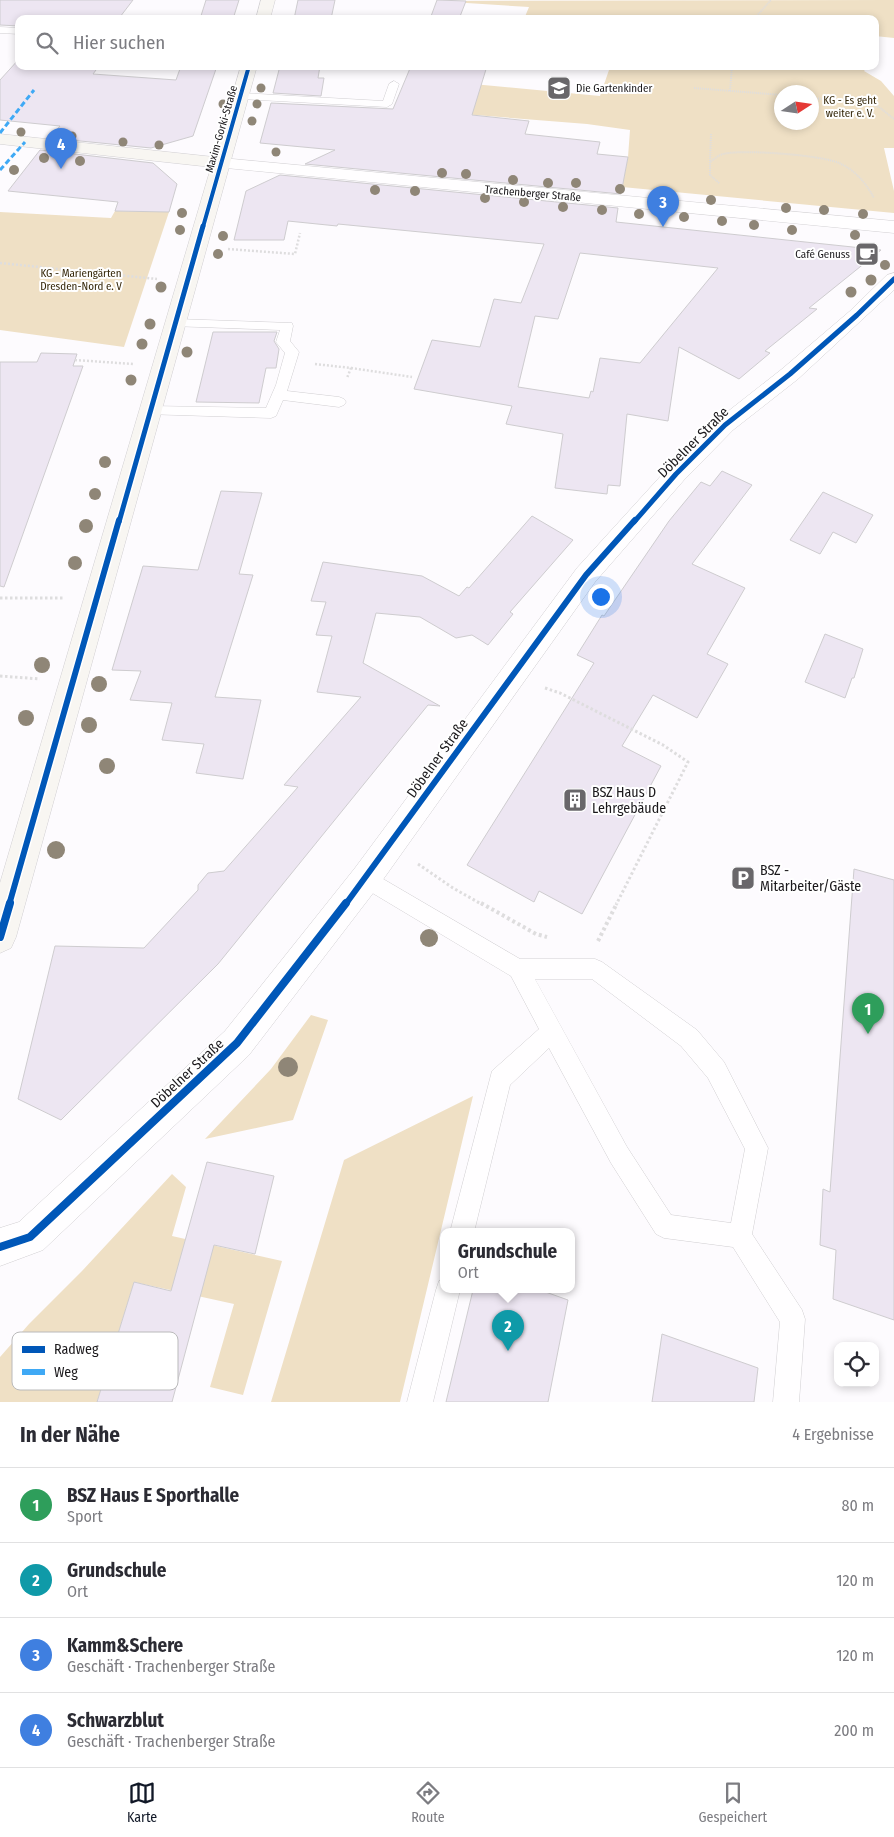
<!DOCTYPE html>
<html lang="de">
<head>
<meta charset="utf-8">
<style>
  body { margin:0; font-family:"Fira Sans Condensed",sans-serif; background:#f2f2f3; color:#2b2b33 }
  .controls { position:absolute; right:15px; bottom:15px; display:grid; overflow:hidden; border-radius:10px; box-shadow:0 2px 8px #0003 }
  .controls button { width:45px; height:45px; display:grid; place-items:center; padding:0; border:0; border-bottom:1px solid #e1e1e2; background:#fff; color:#2b2b33; font:25px sans-serif }
  .compass { position:absolute; left:774px; top:85px; width:45px; height:45px; border-radius:50%; background:#fff; box-shadow:0 2px 8px #0003; rotate:78deg }
  .you { position:absolute; left:600px; top:596px; width:18px; height:18px; margin:-12px; border:4px solid #fff; border-radius:50%; background:#1a73e8; box-shadow:0 0 0 8px #1a73e833 }
  .badge { display:grid; place-items:center; width:32px; height:32px; border-radius:50%; background:#111827; color:#fff; font-size:16px; font-weight:700 }
  .pin { position:absolute; translate:-50% -41px; filter:drop-shadow(0 1px 2px #0008) }
  .pin::after { content:''; position:absolute; top:26px; width:18px; height:15px; background:inherit; clip-path:polygon(0 0,100% 0,50% 100%) }
  .popup { position:absolute; left:440px; top:1228px; width:135px; height:65px; box-sizing:border-box; display:grid; place-content:center; border-radius:10px; background:#fff; filter:drop-shadow(0 1px 4px #0005); font-size:16px; white-space:nowrap; color:#7c7c81 }
  .popup b { font-size:19px; color:#2b2b33 }
  .popup::after { content:''; position:absolute; left:50%; top:100%; margin-left:-10px; border:10px solid transparent; border-top-color:#fff }
  .list { margin:0; padding:0; list-style:none }
  h2 { display:flex; justify-content:space-between; align-items:center; height:65px; margin:0; padding:0 20px; font-size:21px }
  h2 small { font-size:16px; font-weight:400; color:#7c7c81 }
  .list li { display:grid; grid-template-columns:32px 1fr auto; gap:15px; align-items:center; box-sizing:border-box; height:75px; padding:0 20px; border-top:1px solid #e1e1e2 }
  .list b { display:block; font-size:19px; white-space:nowrap }
  .list p { margin:0; font-size:16px; white-space:nowrap; color:#7c7c81 }
  .list em { font-size:16px; font-style:normal; color:#7c7c81 }
  .icon { flex:none; width:28px; height:28px; fill:none; stroke:currentColor; stroke-width:2; stroke-linecap:round; stroke-linejoin:round }
  .map { position:relative; flex:none; width:894px; height:1402px; overflow:hidden }
  .search { position:absolute; background:#fff; box-shadow:0 2px 8px #0003; left:15px; right:15px; top:15px; height:55px; display:flex; align-items:center; gap:12px; box-sizing:border-box; padding:0 18px; border-radius:10px; color:#7c7c81; font-size:19px }
  .sheet { height:365px; background:#fff }
  nav { display:flex; justify-content:space-around; align-items:center; box-sizing:border-box; height:70px; border-top:1px solid #e1e1e2; background:#fff; font-size:14px; color:#7c7c81 }
  nav a { display:grid; justify-items:center; gap:2px }
  nav .on { color:#111827 }
  .map>svg:first-child { display:block }
</style>
</head>
<body>
<div class="map">
<svg width="894" height="1402" viewBox="0 0 894 1402">
  <rect width="100%" height="100%" fill="#fdfbfe"/>
  <path fill="#efe0c5" fill-rule="evenodd" d="M 894,0 L 894,38 L 875,36 L 875,19 L 524,19 L 529,7 L 435,1 Z
    M 573,66 L 875,66 L 868,66 L 864,71 L 881,81 L 894,96 L 894,148 L 884,148 L 894,191 L 894,213 L 622,187 L 628,157 L 630,130 L 587,124 L 413,110 L 431,80 L 600,96 L 609,70 ZM 782,92 L 812,92 L 812,122 L 782,122 Z
    M 115,211 L 169,212 L 124,347 L 0,330 L 0,212 L 111,218 Z
    M 311,1015 L 328,1020 L 293,1120 L 205,1139 L 271,1069 Z
    M 473,1096 L 400,1402 L 271,1402 L 344,1160 Z
    M 172,1174 L 186,1187 L 172,1236 L 282,1261 L 243,1395 L 210,1387 L 234,1304 L 134,1282 L 97,1402 L 0,1402 L 0,1357 L 29,1324 L 82,1271 Z"/>
  <path fill="#ede6f2" stroke="#cecccf" fill-rule="evenodd" d="M 0,0 L 133,0 L 120,17 L 124,17 L 123,19 L 19,19 L 19,26 L 0,25 Z
    M 206,0 L 239,0 L 233,19 L 200,19 Z
    M 298,0 L 335,0 L 331,19 L 294,19 Z
    M 437,0 L 466,1 L 459,19 L 430,19 Z
    M 19,59 L 19,66 L 99,66 L 93,74 L 176,80 L 181,66 L 217,66 L 193,136 L 151,148 L 50,138 L 60,126 L 0,120 L 0,80 Z
    M 280,66 L 320,66 L 318,78 L 324,78 L 321,96 L 273,93 Z
    M 411,66 L 487,66 L 472,115 L 529,121 L 525,134 L 600,142 L 597,154 L 628,157 L 621,194 L 305,164 L 335,150 L 260,143 L 271,103 L 393,109 Z
    M 40,150 L 153,163 L 177,184 L 169,212 L 115,211 L 118,202 L 8,191 Z
    M 280,175 L 618,208 L 616,222 L 881,250 L 809,308 L 817,309 L 765,351 L 770,353 L 739,379 L 679,347 L 668,421 L 627,414 L 620,486 L 608,485 L 607,494 L 555,488 L 563,434 L 506,424 L 512,406 L 414,389 L 432,340 L 480,347 L 494,299 L 521,303 L 544,244 L 338,224 L 337,226 L 288,221 L 284,240 L 234,240 L 246,191 ZM 580,253 L 718,268 L 640,363 L 600,358 L 593,392 L 591,391 L 589,398 L 518,387 L 535,316 L 558,319 Z
    M 213,332 L 277,332 L 274,341 L 279,349 L 276,368 L 266,368 L 259,403 L 196,402 Z
    M 41,353 L 77,354 L 73,366 L 83,366 L 4,587 L 0,586 L 0,362 L 37,362 Z
    M 722,471 L 752,485 L 692,564 L 745,588 L 707,654 L 728,664 L 697,718 L 653,695 L 622,746 L 661,766 L 582,914 L 539,891 L 534,902 L 467,865 L 594,663 L 577,655 L 602,615 L 604,616 L 669,521 L 701,482 L 710,486 Z
    M 221,491 L 262,493 L 239,574 L 253,575 L 215,697 L 261,700 L 243,779 L 196,773 L 204,744 L 162,740 L 172,703 L 130,700 L 141,671 L 112,670 L 143,566 L 198,570 Z
    M 823,492 L 873,515 L 856,543 L 833,532 L 820,554 L 790,540 Z
    M 532,516 L 573,540 L 510,612 L 513,614 L 488,645 L 472,635 L 456,638 L 420,617 L 376,613 L 363,663 L 440,706 L 428,705 L 218,964 L 61,1120 L 18,1099 L 55,946 L 144,948 L 198,890 L 198,885 L 208,873 L 224,871 L 298,787 L 284,785 L 361,697 L 317,692 L 332,636 L 316,635 L 326,602 L 311,601 L 323,562 L 422,576 L 459,596 L 467,587 L 469,588 Z
    M 825,634 L 863,649 L 854,678 L 852,678 L 845,698 L 805,682 Z
    M 854,869 L 894,880 L 894,1320 L 833,1299 L 836,1250 L 820,1245 L 823,1189 L 830,1192 Z
    M 207,1162 L 274,1176 L 255,1254 L 214,1245 L 172,1402 L 97,1402 L 134,1282 L 171,1291 Z
    M 473,1290 L 540,1290 L 568,1300 L 548,1402 L 446,1402 Z
    M 662,1334 L 758,1368 L 754,1402 L 652,1402 Z"/>
  <g fill="none" stroke-linecap="round" stroke-linejoin="round">
    <g stroke="#d1cfd2" stroke-width="1">
      <path id="lane" d="M 0,27 L 19,28 L 19,34 L 0,33 Z
        M 394,81 L 399,84 L 392,104 L 387,107 L 241,99 L 236,96 L 241,93 L 383,101 L 389,84 Z
        M 176,319 L 292,323 L 293,326 L 290,341 L 299,352 L 287,391 L 339,397 L 344,399 L 346,402 L 344,405 L 339,407 L 283,400 L 276,416 L 271,418 L 145,414 L 143,411 L 145,408 L 150,406 L 266,408 L 276,385 L 285,353 L 276,342 L 280,330 L 171,326 L 170,323 L 171,320 Z
        M 366,869 L 520,959 L 595,959 L 602,962 L 697,1030 L 724,1062 L 768,1148 L 752,1234 L 802,1310 L 805,1319 L 799,1402 L 773,1402 L 780,1322 L 733,1247 L 664,1238 L 656,1234 L 611,1163 L 549,1048 L 510,1085 L 474,1232 L 450,1232 L 492,1071 L 539,1029 L 511,976 L 359,885 L 356,878 L 359,871 ZM 535,979 L 592,979 L 681,1046 L 708,1078 L 745,1149 L 731,1223 L 671,1215 L 627,1147 Z
        M 444,1279 L 444,1290 L 460,1290 L 433,1402 L 407,1402 L 436,1290 L 439,1281 Z"/>
    </g>
    <g stroke="#d1cfd2" stroke-width="1">
      <path id="street" d="M 222,158 L 894,221 L 894,233 L 216,167 L 213,163 L 216,159 Z
        M 894,273 L 894,290 L 798,379 L 733,430 L 684,480 L 595,582 L 377,888 L 249,1055 L 43,1250 L 0,1266 L 0,1228 L 19,1222 L 225,1031 L 355,868 L 577,568 L 668,468 L 717,420 L 782,369 L 850,311 L 887,275 Z"/>
    </g>
    <g stroke="#d1cfd2" stroke-width="1">
      <path id="secondary" d="M 261,0 L 275,0 L 270,19 L 256,19 Z
        M 241,66 L 257,66 L 16,937 L 11,948 L 0,953 L 0,883 L 211,167 L 0,144 L 0,134 L 214,157 Z"/>
    </g>
    <path stroke="#deddde" stroke-width="2" stroke-dasharray="1 1" stroke-linecap="butt" d="M 754,19 L 771,0
      M 694,88 L 782,95
      M 730,91 L 732,66
      M 812,98 L 871,104 L 879,107 L 894,119
      M 710,161 L 711,133
      M 719,183 L 710,175 L 710,162 C 714,159 719,155 723,154 C 742,149 821,155 839,163 C 855,170 866,183 874,198"/>
    <path stroke="#deddde" stroke-width="2.5" stroke-dasharray="2 2" stroke-linecap="butt" d="M 228,249 L 295,254 L 300,233
      M 0,263 L 157,279
      M 75,360 L 133,364
      M 315,364 L 351,368 L 347,378
      M 351,368 L 412,377"/>
    <path stroke="#deddde" stroke-width="3" stroke-dasharray="2.5 2.5" stroke-linecap="butt" d="M 0,598 L 64,598
      M 0,676 L 40,679
      M 545,688 L 560,693 L 663,745 L 688,762 L 616,905
      M 418,864 L 453,888 L 483,905"/>
    <path stroke="#deddde" stroke-width="4" stroke-dasharray="3 3" stroke-linecap="butt" d="M 481,903 L 536,934 L 547,937
      M 598,941 L 617,903"/>
    <use href="#lane" fill="#fffeff" fill-rule="evenodd"/>
    <use href="#street" fill="#fffeff" fill-rule="evenodd"/>
    <use href="#secondary" fill="#f8f6f2" fill-rule="evenodd"/>
    <path stroke="#3fa9f5" stroke-width="3" stroke-dasharray="5.5 3" stroke-linecap="butt" d="M 0,133 L 34,90
      M 0,170 L 25,142"/>
    <g stroke="#fff" stroke-width="5.5">
      <path id="cycleway-far3" d="M 203,227 L 249,66"/>
    </g>
    <g stroke="#fff" stroke-width="8">
      <path id="cycleway-far2" d="M 119,522 L 203,226
        M 634,522 L 676,474 L 725,425 L 790,374 L 857,315 L 894,279"/>
    </g>
    <g stroke="#fff" stroke-width="9">
      <path id="cycleway-far1" d="M 9,905 L 119,520
        M 345,905 L 586,575 L 635,520"/>
    </g>
    <g stroke="#fff" stroke-width="11">
      <path id="cycleway" d="M 0,937 L 10,903
        M 0,1247 L 30,1237 L 237,1043 L 346,903"/>
    </g>
    <use href="#cycleway-far3" stroke="#0057b8" stroke-width="4"/>
    <use href="#cycleway-far2" stroke="#0057b8" stroke-width="5"/>
    <use href="#cycleway-far1" stroke="#0057b8" stroke-width="6"/>
    <use href="#cycleway" stroke="#0057b8" stroke-width="8"/>
  </g>
  <g fill="#8f8677">
    <circle cx="261" cy="88" r="4.5"/>
    <circle cx="223" cy="104" r="4.5"/>
    <circle cx="257" cy="104" r="4.5"/>
    <circle cx="252" cy="121" r="4.5"/>
    <circle cx="21" cy="132" r="4.5"/>
    <circle cx="72" cy="136" r="4.5"/>
    <circle cx="123" cy="142" r="4.5"/>
    <circle cx="159" cy="145" r="4.5"/>
    <circle cx="276" cy="152" r="4.5"/>
    <circle cx="44" cy="158" r="5"/>
    <circle cx="80" cy="161" r="5"/>
    <circle cx="14" cy="170" r="5"/>
    <circle cx="442" cy="173" r="5"/>
    <circle cx="466" cy="174" r="5"/>
    <circle cx="513" cy="180" r="5"/>
    <circle cx="548" cy="183" r="5"/>
    <circle cx="576" cy="183" r="5"/>
    <circle cx="620" cy="189" r="5"/>
    <circle cx="375" cy="190" r="5"/>
    <circle cx="415" cy="191" r="5"/>
    <circle cx="485" cy="198" r="5"/>
    <circle cx="711" cy="200" r="5"/>
    <circle cx="524" cy="202" r="5"/>
    <circle cx="563" cy="207" r="5"/>
    <circle cx="786" cy="208" r="5"/>
    <circle cx="602" cy="210" r="5"/>
    <circle cx="824" cy="210" r="5"/>
    <circle cx="182" cy="213" r="5"/>
    <circle cx="639" cy="214" r="5"/>
    <circle cx="863" cy="214" r="5"/>
    <circle cx="684" cy="217" r="5"/>
    <circle cx="722" cy="221" r="5"/>
    <circle cx="754" cy="225" r="5"/>
    <circle cx="180" cy="230" r="5"/>
    <circle cx="792" cy="230" r="5"/>
    <circle cx="855" cy="235" r="5"/>
    <circle cx="223" cy="236" r="5"/>
    <circle cx="218" cy="254" r="5"/>
    <circle cx="885" cy="265" r="5"/>
    <circle cx="871" cy="280" r="5.5"/>
    <circle cx="161" cy="287" r="5.5"/>
    <circle cx="851" cy="292" r="5.5"/>
    <circle cx="150" cy="324" r="5.5"/>
    <circle cx="142" cy="344" r="5.5"/>
    <circle cx="187" cy="352" r="5.5"/>
    <circle cx="131" cy="380" r="5.5"/>
    <circle cx="105" cy="462" r="6"/>
    <circle cx="95" cy="494" r="6"/>
    <circle cx="86" cy="526" r="7"/>
    <circle cx="75" cy="563" r="7"/>
    <circle cx="42" cy="665" r="8"/>
    <circle cx="99" cy="684" r="8"/>
    <circle cx="26" cy="718" r="8"/>
    <circle cx="89" cy="725" r="8"/>
    <circle cx="107" cy="766" r="8"/>
    <circle cx="56" cy="850" r="9"/>
    <circle cx="429" cy="938" r="9"/>
    <circle cx="288" cy="1067" r="10"/>
  </g>
  <defs>
    <g id="school-square" transform="scale(1.25)"><rect x="-9" y="-9" width="18" height="18" rx="4" fill="#69676a" stroke="#fff"/><path d="M0-5L7-2L0 1L-7-2ZM-4 1L0 2.5L4 1V4Q0 6-4 4Z" fill="#fff"/></g>
    <g id="cafe-square" transform="scale(1.25)"><rect x="-9" y="-9" width="18" height="18" rx="4" fill="#69676a" stroke="#fff"/><path d="M-5.5-4.5H6V0H3Q3 3.5 0 3.5H-2.5Q-5.5 3.5-5.5 0ZM3-3.2v2h1.7v-2ZM-6 4.5H4V6H-6Z" fill="#fff"/></g>
    <g id="building-square" transform="scale(1.25)"><rect x="-9" y="-9" width="18" height="18" rx="4" fill="#69676a" stroke="#fff"/><path d="M-4-6H4V6H1V3H-1V6H-4ZM-2.5-4.3h1.7v1.8h-1.7ZM.8-4.3h1.7v1.8H.8ZM-2.5-1h1.7V.8h-1.7ZM.8-1h1.7V.8H.8Z" fill="#fff"/></g>
    <g id="parking-square" transform="scale(1.25)"><rect x="-9" y="-9" width="18" height="18" rx="4" fill="#69676a" stroke="#fff"/><path d="M-3.5-5.5H1a3.5 3.5 0 0 1 0 7H-1V5.5H-3.5ZM-1-3.4V-.6H.8a1.4 1.4 0 0 0 0-2.8Z" fill="#fff"/></g>
  </defs>
  <g fill-rule="evenodd">
    <use href="#school-square" x="559" y="88"/>
    <use href="#cafe-square" x="867" y="254"/>
    <use href="#building-square" x="575" y="800"/>
    <use href="#parking-square" x="743" y="878"/>
  </g>
  <g text-anchor="middle" stroke-width="4" stroke-linejoin="round" paint-order="stroke">
    <g font-size="11" fill="#1a181b" stroke="#fff" text-anchor="start">
      <text x="576" y="92">Die Gartenkinder</text>
      <text x="850" y="258" text-anchor="end">Café Genuss</text>
    </g>
    <g font-size="11" fill="#352709" stroke="#fff">
      <text x="850" y="104">KG - Es geht<tspan x="850" dy="13">weiter e. V.</tspan></text>
      <text x="81" y="277">KG - Mariengärten<tspan x="81" dy="13">Dresden-Nord e. V</tspan></text>
    </g>
    <g font-size="11" fill="#1a181b" stroke="#fff">
      <text transform="translate(221 129) rotate(-74)" y="4">Maxim-Gorki-Straße</text>
      <text transform="translate(533 193) rotate(5)" y="4">Trachenberger Straße</text>
    </g>
    <g font-size="14" fill="#1a181b" stroke="#fff">
      <text transform="translate(693 442) rotate(-45)" y="5">Döbelner Straße</text>
      <text transform="translate(437 758) rotate(-54)" y="5">Döbelner Straße</text>
      <text transform="translate(187 1073) rotate(-43)" y="5">Döbelner Straße</text>
    </g>
    <g font-size="14" fill="#1a181b" stroke="#fff" text-anchor="start">
      <text x="592" y="797">BSZ Haus D<tspan x="592" dy="16">Lehrgebäude</tspan></text>
      <text x="760" y="875">BSZ -<tspan x="760" dy="16">Mitarbeiter/Gäste</tspan></text>
    </g>
  </g>
  <rect x="12" y="1332" width="166" height="58" rx="8" fill="#fff" stroke="#bababb" stroke-width="1"/>
  <rect x="22" y="1346" width="23" height="7" fill="#0057b8"/>
  <rect x="22" y="1369" width="23" height="6" fill="#3fa9f5"/>
  <g font-size="14" fill="#1a181b">
    <text x="54" y="1354">Radweg</text>
    <text x="54" y="1377">Weg</text>
  </g>
</svg>
<div class="controls">
<button><svg class="icon" aria-label="locate" viewBox="0 0 24 24"><circle cx="12" cy="12" r="6"/><path d="M12 2v4M12 18v4M2 12h4M18 12h4"/></svg></button>
</div>
<svg class="compass" viewBox="-18 -18 36 36"><path d="M0-13l5 13h-10z" fill="#e53935"/><path d="M0 13l5-13h-10z" fill="#7c7c81"/></svg>
<div class="you"></div>
<div class="pin badge" style="left:868px;top:1034px;background:#2e9e5b">1</div>
<div class="pin badge" style="left:508px;top:1351px;background:#0f9aa8">2</div>
<div class="popup"><b>Grundschule</b>Ort</div>
<div class="pin badge" style="left:663px;top:227px;background:#3f7fe0">3</div>
<div class="pin badge" style="left:61px;top:169px;background:#3f7fe0">4</div>
<div class="search"><svg class="icon" aria-label="search" viewBox="0 0 24 24"><circle cx="10" cy="10" r="6"/><path d="M15 15l6 6"/></svg>Hier suchen</div>
</div>
<section class="sheet">
<h2>In der Nähe<small>4 Ergebnisse</small></h2>
<ul class="list">
<li><span class="badge" style="background:#2e9e5b">1</span><div><b>BSZ Haus E Sporthalle</b><p>Sport</p></div><em>80 m</em></li>
<li><span class="badge" style="background:#0f9aa8">2</span><div><b>Grundschule</b><p>Ort</p></div><em>120 m</em></li>
<li><span class="badge" style="background:#3f7fe0">3</span><div><b>Kamm&amp;Schere</b><p>Geschäft · Trachenberger Straße</p></div><em>120 m</em></li>
<li><span class="badge" style="background:#3f7fe0">4</span><div><b>Schwarzblut</b><p>Geschäft · Trachenberger Straße</p></div><em>200 m</em></li>
</ul>
</section>
<nav>
<a class="on"><svg class="icon" aria-label="map" viewBox="0 0 24 24"><path d="M3 6l6-2 6 2 6-2v14l-6 2-6-2-6 2zM9 4v14M15 6v14"/></svg>Karte</a>
<a><svg class="icon" aria-label="directions" viewBox="0 0 24 24"><path d="M12 3l9 9-9 9-9-9zM9 14v-3h6M13 9l2 2-2 2"/></svg>Route</a>
<a><svg class="icon" aria-label="saved" viewBox="0 0 24 24"><path d="M7 4h10v16l-5-4-5 4z"/></svg>Gespeichert</a>
</nav>
</body>
</html>
